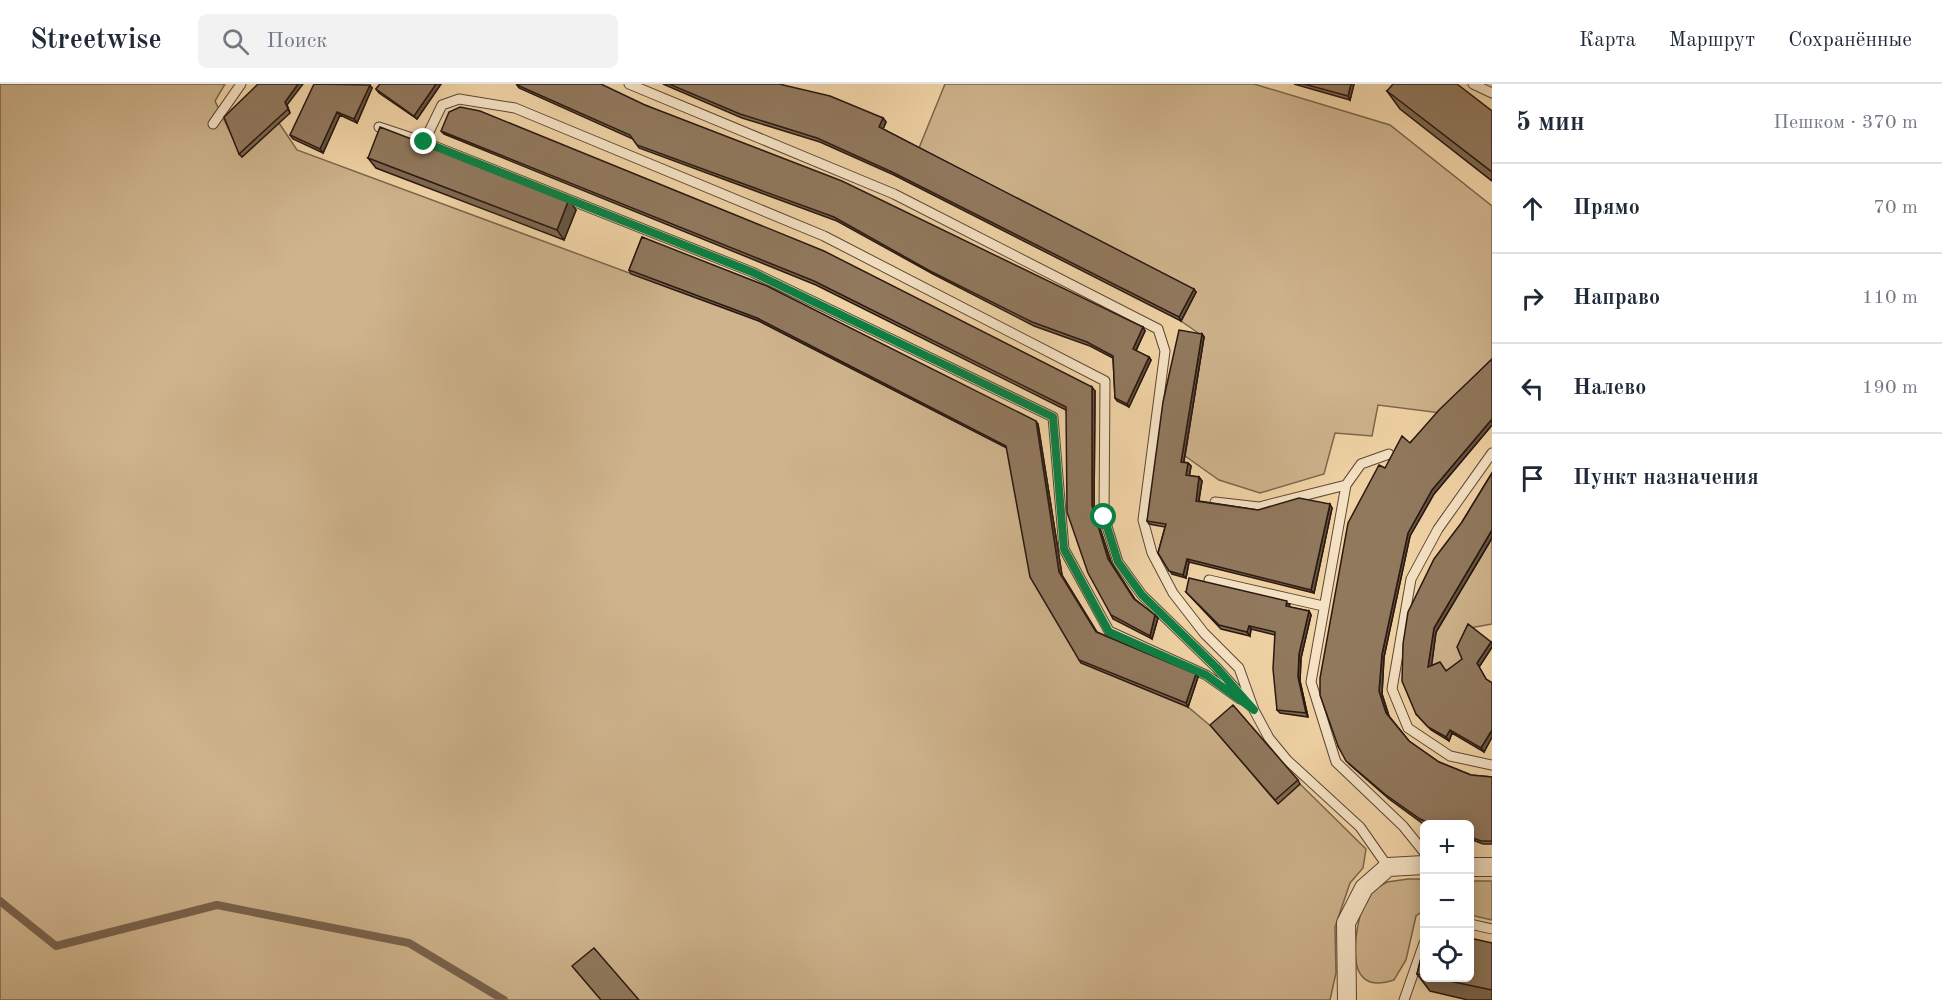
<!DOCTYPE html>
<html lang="ru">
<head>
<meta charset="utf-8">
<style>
  body { margin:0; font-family:"Old Standard TT",serif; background:#f2f2f3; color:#1f2937 }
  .controls { position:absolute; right:18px; bottom:18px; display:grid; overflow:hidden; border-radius:9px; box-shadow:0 3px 15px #0003 }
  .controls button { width:54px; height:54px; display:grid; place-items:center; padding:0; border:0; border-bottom:2px solid #e0e1e3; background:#fff; color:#1f2937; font:30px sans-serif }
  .stop { position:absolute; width:18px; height:18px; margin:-14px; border:4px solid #0b8043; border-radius:50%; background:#fff }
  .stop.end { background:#0b8043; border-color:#fff; box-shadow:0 2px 6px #0008 }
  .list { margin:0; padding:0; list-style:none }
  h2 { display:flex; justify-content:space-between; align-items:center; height:78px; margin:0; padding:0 24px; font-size:26px }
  h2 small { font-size:20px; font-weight:400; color:#747a83 }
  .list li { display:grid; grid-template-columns:39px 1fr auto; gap:18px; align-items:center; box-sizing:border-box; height:90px; padding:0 24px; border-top:2px solid #e0e1e3 }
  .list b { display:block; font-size:22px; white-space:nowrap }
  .list em { font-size:20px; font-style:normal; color:#747a83 }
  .icon { flex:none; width:33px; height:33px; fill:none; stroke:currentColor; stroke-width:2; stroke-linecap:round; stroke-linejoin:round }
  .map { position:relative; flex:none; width:1492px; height:916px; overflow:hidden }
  header { display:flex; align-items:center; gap:36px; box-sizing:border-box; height:84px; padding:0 30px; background:#fff; border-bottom:2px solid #e0e1e3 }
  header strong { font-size:28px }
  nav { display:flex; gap:33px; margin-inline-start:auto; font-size:21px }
  .search { width:420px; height:54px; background:#f2f2f3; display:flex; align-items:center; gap:15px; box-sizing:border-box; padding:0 21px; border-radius:9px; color:#747a83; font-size:22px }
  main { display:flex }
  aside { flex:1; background:#fff }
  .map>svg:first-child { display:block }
</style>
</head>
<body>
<header>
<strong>Streetwise</strong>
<div class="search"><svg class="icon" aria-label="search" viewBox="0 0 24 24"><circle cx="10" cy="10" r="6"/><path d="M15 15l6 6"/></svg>Поиск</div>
<nav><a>Карта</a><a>Маршрут</a><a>Сохранённые</a></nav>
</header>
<main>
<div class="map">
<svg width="1492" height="916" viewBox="0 0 1492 916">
  <rect width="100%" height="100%" fill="#f0d3a5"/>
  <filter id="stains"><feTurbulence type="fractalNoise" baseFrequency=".00333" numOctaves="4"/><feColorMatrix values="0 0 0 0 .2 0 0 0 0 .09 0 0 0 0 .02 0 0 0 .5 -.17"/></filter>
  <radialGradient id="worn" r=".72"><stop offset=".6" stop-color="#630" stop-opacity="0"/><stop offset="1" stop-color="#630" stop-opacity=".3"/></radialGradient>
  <path fill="#ceb38c" stroke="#7c664e" stroke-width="1.5" d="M 0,0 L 225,0 L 215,17 L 242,73 L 279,39 L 297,66 L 759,237 L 1009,365 L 1081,579 L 1188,623 L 1213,644 L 1278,719 L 1300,700 L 1366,765 L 1363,784 L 1350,799 L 1335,843 L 1336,889 L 1330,916 L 0,916 Z
    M 945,0 L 1254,0 L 1390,41 L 1492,122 L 1492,281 L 1441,329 L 1378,321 L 1372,352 L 1335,349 L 1324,390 L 1260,409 L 1219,396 L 1185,372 L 1204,253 L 1181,237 L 1196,208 L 919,64 Z
    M 1492,454 L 1492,540 L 1470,544 L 1464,579 L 1448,591 L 1431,586 L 1436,548 Z
    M 1408,795 L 1424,795 L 1424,826 L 1416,832 L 1406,876 L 1394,896 C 1337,915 1357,839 1366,810 L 1387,798 Z
    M 1470,797 L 1492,797 L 1492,836 L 1470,831 Z"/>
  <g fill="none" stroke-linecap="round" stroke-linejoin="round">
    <path stroke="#79624c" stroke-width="8" d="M 0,817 L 56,862 L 217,821 L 409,859 L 504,916"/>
    <g stroke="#5c4736" stroke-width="11">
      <path id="service" d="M 629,0 L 894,110 L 1158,245 L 1165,267 L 1143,436 L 1152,469 L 1173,509 L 1204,549 L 1239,584 L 1254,626 L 1269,654 L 1287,676 L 1360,743 L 1388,783
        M 1473,0 L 1492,9
        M 213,40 L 241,0
        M 379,43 L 424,58 L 442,21 L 459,15 L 515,24 L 824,152 L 1105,297 L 1104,433 L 1118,478 L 1142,511 L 1216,583 L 1251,622
        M 424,58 L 752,188 L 1053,333 L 1064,465 L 1109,547 L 1206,591 L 1240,615
        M 1492,369 L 1438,445 L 1411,495 L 1392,605 L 1408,644 L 1450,672 L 1492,681
        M 1389,370 L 1361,380 L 1346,401 L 1311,598 L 1336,678 L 1403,742 L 1424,768
        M 1215,418 L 1259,423 L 1346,401
        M 1209,496 L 1323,522
        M 1470,840 L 1492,845
        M 1404,916 L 1424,859"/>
    </g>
    <g stroke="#5c4736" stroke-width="20">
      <path id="minor" d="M 1470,783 L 1492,783
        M 1347,916 L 1346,839 L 1364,804 L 1388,783 L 1424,781"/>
    </g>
    <use href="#service" stroke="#f5e2c4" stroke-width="9"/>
    <use href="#minor" stroke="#f5e2c4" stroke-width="18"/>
  </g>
  <path fill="#7d6851" stroke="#2a1811" stroke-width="1.5" d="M 380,0 L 441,0 L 417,35 L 379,9 L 376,5 Z
    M 663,0 L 779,0 L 883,34 L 886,38 L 883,45 L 1196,208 L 1181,237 L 894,91 L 820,58 L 742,34 Z
    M 1294,0 L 1354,0 L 1350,16 Z
    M 325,1 L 372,4 L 357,39 L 340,31 L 323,69 L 293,55 L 290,51 Z
    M 517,1 L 645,21 L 1143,243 L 1145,247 L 1136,267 L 1149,273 L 1151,276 L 1129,323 L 1117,317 L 1115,314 L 1113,274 L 1090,262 L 1034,242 L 933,190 L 837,137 L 639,64 L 633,55 L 519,4 Z
    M 1387,7 L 1492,27 L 1492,97 L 1400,25 Z
    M 287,21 L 290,29 L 242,73 L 239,70 Z
    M 441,47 L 1095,307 L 1094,426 L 1111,478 L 1135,515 L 1158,534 L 1152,555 L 1113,535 L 1111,531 L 1066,326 L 816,201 L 444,50 Z
    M 368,74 L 576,126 L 564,156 L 376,84 Z
    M 642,153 L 1038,340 L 1062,491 L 1097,548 L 1198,593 L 1188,623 L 1081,579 L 1079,576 L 1007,364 L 759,237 L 631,190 L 629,186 Z
    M 1202,250 L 1204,253 L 1184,378 L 1188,379 L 1191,382 L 1189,392 L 1199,393 L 1202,397 L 1199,417 L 1258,426 L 1332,424 L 1314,509 L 1189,478 L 1186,494 L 1172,490 L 1158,469 L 1165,443 L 1149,440 L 1147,437 Z
    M 1492,275 L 1492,341 L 1434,410 L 1410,452 L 1384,573 L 1382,610 L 1389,632 L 1409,657 L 1439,678 L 1471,691 L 1492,693 L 1492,760 L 1483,760 L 1470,755 L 1470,741 L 1427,741 L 1422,739 L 1389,715 L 1349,680 L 1338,662 L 1385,384 Z
    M 1492,389 L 1492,454 L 1436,548 L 1431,581 L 1446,587 L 1491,558 L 1492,560 L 1492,563 L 1479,583 L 1486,595 L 1492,599 L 1492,653 L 1484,668 L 1452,649 L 1449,657 L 1431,646 L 1416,630 L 1462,438 Z
    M 1186,508 L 1290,520 L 1289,523 L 1309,527 L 1311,531 L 1301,574 L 1300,597 L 1308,633 L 1280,629 L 1277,626 L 1275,551 L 1251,545 L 1250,552 L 1221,545 Z
    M 1213,644 L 1298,696 L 1300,700 L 1278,720 Z
    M 1425,858 L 1425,894 L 1470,894 L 1492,859 L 1492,916 L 1468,916 L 1430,907 L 1417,890 Z"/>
  <path fill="#665542" stroke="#2a1811" stroke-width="1.5" d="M 298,0 L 303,0 L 287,21 L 290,29 L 285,18 Z
    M 436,0 L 441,0 L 417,35 L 414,32 Z
    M 1351,0 L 1354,0 L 1350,16 L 1348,12 Z
    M 370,1 L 372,4 L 357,39 L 354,35 Z
    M 337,28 L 340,31 L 323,69 L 320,65 Z
    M 883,34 L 886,38 L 882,47 L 879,43 Z
    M 569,115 L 576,126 L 564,156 L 557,146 Z
    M 1194,205 L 1196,208 L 1181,237 L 1179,233 Z
    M 1143,243 L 1145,247 L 1135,268 L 1133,265 Z
    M 1202,250 L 1204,253 L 1183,382 L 1181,378 Z
    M 1149,273 L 1151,276 L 1129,323 L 1127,320 Z
    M 1092,303 L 1095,307 L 1094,426 L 1111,478 L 1108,475 L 1092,422 Z
    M 1492,335 L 1492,341 L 1434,410 L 1410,452 L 1384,573 L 1382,610 L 1389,632 L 1386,629 L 1379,607 L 1382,570 L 1408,449 L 1432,406 Z
    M 1036,337 L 1038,340 L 1062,491 L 1059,488 Z
    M 1188,379 L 1191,382 L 1189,395 L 1186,391 Z
    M 1199,393 L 1202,397 L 1198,420 L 1196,417 Z
    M 1330,420 L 1332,424 L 1314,509 L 1311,506 Z
    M 1492,446 L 1492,454 L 1436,548 L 1431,586 L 1428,583 L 1434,544 Z
    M 1187,475 L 1189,478 L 1186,494 L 1183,491 Z
    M 1309,527 L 1311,531 L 1301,574 L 1300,597 L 1308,633 L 1306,629 L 1298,593 L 1299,570 Z
    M 1155,531 L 1158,534 L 1152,555 L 1150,552 Z
    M 1249,542 L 1251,545 L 1250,552 L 1247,548 Z
    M 1491,558 L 1492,560 L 1492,563 L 1479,583 L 1477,579 Z
    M 1196,590 L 1198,593 L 1188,623 L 1186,619 Z
    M 1450,646 L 1452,649 L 1449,657 L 1446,653 Z
    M 1492,646 L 1492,653 L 1484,668 L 1481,664 Z"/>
  <path fill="#91795e" stroke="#2a1811" stroke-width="1.5" d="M 258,0 L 298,0 L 285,18 L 288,25 L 239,70 L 224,33 Z
    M 314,0 L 370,1 L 354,35 L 337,28 L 320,65 L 290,51 Z
    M 380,0 L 436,0 L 414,32 L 376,5 Z
    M 517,0 L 601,0 L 645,21 L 842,97 L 1143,243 L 1133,265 L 1149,273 L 1127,320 L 1115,314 L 1113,272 L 1087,258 L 1032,238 L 930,187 L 834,133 L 637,61 L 630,51 L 517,1 Z
    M 669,0 L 779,0 L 830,12 L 883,34 L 879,43 L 1194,205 L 1179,233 L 892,88 L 817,54 L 740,30 Z
    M 1304,0 L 1351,0 L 1348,12 Z
    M 1393,0 L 1457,0 L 1492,27 L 1492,88 L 1387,7 Z
    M 460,23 L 480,27 L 824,167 L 1092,303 L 1092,422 L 1108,475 L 1134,515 L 1155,531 L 1150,552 L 1111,531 L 1088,489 L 1067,428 L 1066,323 L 814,197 L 441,47 L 449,28 Z
    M 380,43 L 569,115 L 557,146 L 368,74 Z
    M 642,153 L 767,202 L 1036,337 L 1059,488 L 1096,548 L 1196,590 L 1186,619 L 1079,576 L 1030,493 L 1006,362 L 757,234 L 629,186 Z
    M 1179,246 L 1202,250 L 1181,378 L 1188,379 L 1186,391 L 1199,393 L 1196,417 L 1258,426 L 1299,414 L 1330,420 L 1311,506 L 1187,475 L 1183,491 L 1169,487 L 1158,469 L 1166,440 L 1147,437 L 1163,318 Z
    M 1492,275 L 1492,335 L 1432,406 L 1408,449 L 1382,570 L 1379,607 L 1386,629 L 1409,657 L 1439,678 L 1471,691 L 1492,693 L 1492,757 L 1481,757 L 1470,753 L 1470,741 L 1434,741 L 1420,735 L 1386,711 L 1346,677 L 1338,662 L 1320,611 L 1320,594 L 1348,439 L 1379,381 L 1385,384 L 1402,352 L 1410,359 L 1439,326 Z
    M 1492,389 L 1492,446 L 1434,544 L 1428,583 L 1440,578 L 1446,587 L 1462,575 L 1457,563 L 1468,540 L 1491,558 L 1477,579 L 1486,595 L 1492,599 L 1492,646 L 1481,664 L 1450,646 L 1446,653 L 1428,643 L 1416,630 L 1402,597 L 1403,560 L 1408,528 L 1434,475 L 1462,438 Z
    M 1189,494 L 1287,517 L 1286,522 L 1309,527 L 1299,570 L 1298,593 L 1306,629 L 1277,626 L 1273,585 L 1275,548 L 1249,542 L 1247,548 L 1219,541 L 1186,508 Z
    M 1233,621 L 1298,696 L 1275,716 L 1210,641 Z
    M 1470,854 L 1492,859 L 1492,906 L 1435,894 L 1470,894 Z
    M 1425,858 L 1425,891 L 1417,890 Z
    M 594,864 L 639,916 L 601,916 L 572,882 Z"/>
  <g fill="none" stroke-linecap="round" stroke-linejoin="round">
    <path stroke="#0b8043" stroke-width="8" d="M 424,58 L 752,188 L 1053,333 L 1064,465 L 1109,548 L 1206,591 L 1254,626 L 1216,583 L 1142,511 L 1118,478 L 1104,433"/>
  </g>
  <rect width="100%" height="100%" filter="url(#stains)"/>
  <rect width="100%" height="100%" fill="url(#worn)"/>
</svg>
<div class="controls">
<button>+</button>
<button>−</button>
<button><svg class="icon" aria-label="locate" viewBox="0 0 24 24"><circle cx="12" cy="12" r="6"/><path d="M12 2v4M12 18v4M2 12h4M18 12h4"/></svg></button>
</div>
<div class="stop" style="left:1104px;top:433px"></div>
<div class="stop end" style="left:424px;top:58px"></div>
</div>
<aside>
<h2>5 мин<small>Пешком · 370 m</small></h2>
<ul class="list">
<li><svg class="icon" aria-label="ahead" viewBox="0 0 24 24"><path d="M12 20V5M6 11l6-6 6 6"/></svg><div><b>Прямо</b></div><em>70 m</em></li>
<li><svg class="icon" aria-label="right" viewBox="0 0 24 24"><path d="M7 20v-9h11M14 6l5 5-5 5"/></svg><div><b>Направо</b></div><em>110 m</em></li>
<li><svg class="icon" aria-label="left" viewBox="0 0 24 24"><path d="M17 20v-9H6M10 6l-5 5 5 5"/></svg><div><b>Налево</b></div><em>190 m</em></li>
<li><svg class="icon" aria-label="arrive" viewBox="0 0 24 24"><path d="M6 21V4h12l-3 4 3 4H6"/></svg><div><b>Пункт назначения</b></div></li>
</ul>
</aside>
</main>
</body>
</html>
